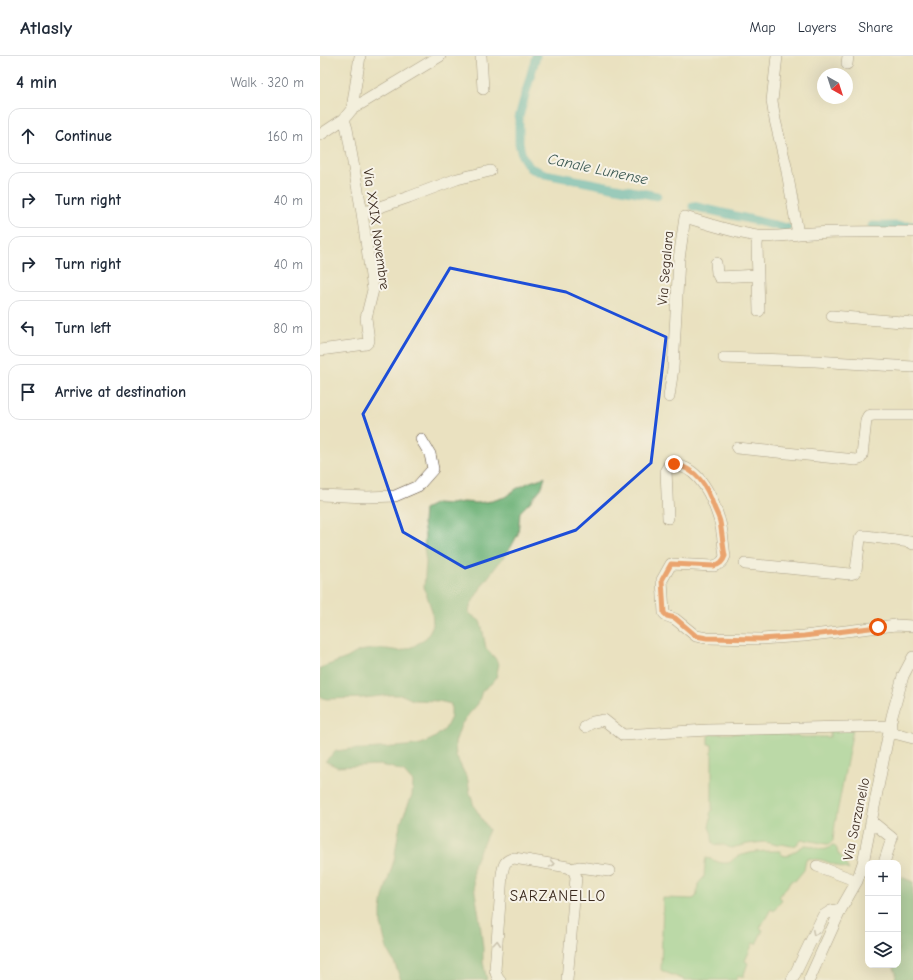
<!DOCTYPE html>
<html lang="en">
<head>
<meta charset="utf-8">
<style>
  body { margin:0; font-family:"Comic Neue",sans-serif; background:#f6f6f7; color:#1f2937 }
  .controls { position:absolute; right:12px; bottom:12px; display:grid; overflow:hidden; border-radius:8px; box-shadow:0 4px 16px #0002 }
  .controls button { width:36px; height:36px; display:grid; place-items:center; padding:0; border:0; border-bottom:1px solid #e0e1e3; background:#fff; color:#1f2937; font:20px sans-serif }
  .compass { position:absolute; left:497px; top:12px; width:36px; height:36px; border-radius:50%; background:#fff; box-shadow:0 4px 16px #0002; rotate:141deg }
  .stop { position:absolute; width:12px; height:12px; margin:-9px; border:3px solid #ea580c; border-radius:50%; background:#fff }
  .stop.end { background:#ea580c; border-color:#fff; box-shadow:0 1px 4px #0008 }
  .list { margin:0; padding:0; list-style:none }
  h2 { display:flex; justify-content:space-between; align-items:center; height:52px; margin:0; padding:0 16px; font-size:17px }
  h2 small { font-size:13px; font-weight:400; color:#747a83 }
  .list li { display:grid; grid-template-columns:26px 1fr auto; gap:12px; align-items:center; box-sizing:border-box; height:56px; margin:0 8px 8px; padding:0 8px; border:1px solid #e0e1e3; border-radius:12px }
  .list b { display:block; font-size:15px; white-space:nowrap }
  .list em { font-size:13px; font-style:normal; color:#747a83 }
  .icon { flex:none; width:22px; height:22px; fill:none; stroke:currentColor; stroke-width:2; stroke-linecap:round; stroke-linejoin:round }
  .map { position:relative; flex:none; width:593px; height:924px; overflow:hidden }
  header { display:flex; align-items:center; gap:24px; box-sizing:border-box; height:56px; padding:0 20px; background:#fff; border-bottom:1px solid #e0e1e3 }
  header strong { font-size:19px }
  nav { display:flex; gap:22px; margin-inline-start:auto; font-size:14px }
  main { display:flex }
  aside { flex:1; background:#fff }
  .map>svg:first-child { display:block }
</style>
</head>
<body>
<header>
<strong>Atlasly</strong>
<nav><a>Map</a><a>Layers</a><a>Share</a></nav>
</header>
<main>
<aside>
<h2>4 min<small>Walk · 320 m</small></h2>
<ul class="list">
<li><svg class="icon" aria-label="ahead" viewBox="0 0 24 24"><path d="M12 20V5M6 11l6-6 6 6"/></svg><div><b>Continue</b></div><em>160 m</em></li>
<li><svg class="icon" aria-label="right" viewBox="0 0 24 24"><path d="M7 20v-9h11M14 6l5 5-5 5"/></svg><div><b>Turn right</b></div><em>40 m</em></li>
<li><svg class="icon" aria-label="right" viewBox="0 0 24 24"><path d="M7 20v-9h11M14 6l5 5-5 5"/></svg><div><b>Turn right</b></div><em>40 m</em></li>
<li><svg class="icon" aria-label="left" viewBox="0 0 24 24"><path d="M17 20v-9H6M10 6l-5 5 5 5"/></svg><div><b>Turn left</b></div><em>80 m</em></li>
<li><svg class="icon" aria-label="arrive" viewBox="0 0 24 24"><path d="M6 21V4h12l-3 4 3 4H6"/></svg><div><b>Arrive at destination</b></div></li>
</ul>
</aside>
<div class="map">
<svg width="593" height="924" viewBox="0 0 593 924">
  <rect width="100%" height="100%" fill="#f7f3e8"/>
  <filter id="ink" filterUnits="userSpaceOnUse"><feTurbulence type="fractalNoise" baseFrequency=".025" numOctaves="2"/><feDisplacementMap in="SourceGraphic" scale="8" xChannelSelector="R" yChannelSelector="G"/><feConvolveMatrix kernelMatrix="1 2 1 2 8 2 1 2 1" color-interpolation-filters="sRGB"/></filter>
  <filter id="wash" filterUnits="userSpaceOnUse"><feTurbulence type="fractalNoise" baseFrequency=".012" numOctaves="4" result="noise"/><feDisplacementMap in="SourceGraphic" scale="16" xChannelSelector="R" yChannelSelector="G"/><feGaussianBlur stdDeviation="0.9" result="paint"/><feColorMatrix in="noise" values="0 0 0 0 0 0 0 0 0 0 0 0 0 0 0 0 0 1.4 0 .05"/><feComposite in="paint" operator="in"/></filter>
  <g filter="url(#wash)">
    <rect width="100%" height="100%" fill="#eae1c0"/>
    <path fill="#84ce8a" stroke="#607c54" d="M 510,673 L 533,673 L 515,768 L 513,785 L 509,788 L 506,788 L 487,784 L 482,784 L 476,789 L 471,790 L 462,788 L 457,789 L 450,787 L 444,786 L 428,788 L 411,792 C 408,791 406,790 404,789 C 399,788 397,790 393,787 L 392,782 L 392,778 L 389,771 L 391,762 L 390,758 L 392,754 L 392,689 L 388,688 L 388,680 L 390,678 L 467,676 L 468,680 L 478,679 L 478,680 L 480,681 L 510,681 Z
      M 485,789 C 496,789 503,799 512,789 L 514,789 L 517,793 L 518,797 L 523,803 L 529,814 L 502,804 L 493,803 L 490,802 L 486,804 L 484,814 L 475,825 L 472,824 L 459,841 L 462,843 L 454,855 L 451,853 L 440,872 L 443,874 L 436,888 L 433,887 L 425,905 L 428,907 L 423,921 L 418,919 L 416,924 L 365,924 L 347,917 L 341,914 L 343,842 L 372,843 L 375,842 L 377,838 L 378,828 L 384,821 L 385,807 L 386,802 C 394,803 398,808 407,807 C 412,807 413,802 417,801 C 431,795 445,795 460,795 L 462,799 L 467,800 Z"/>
    <path fill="#6bb176" stroke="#536e4a" d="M 225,421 L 222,431 L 210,446 L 200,456 L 198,478 L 191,491 L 163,528 L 150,550 L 149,557 L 160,565 L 162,571 L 166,592 L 175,602 L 179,608 L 176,622 L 172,627 L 162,635 L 158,648 L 149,658 L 141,669 L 135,687 L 136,700 L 148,724 L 150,737 L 154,750 L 169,774 L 153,810 L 153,824 L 160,866 L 163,892 L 163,906 L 167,924 L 81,924 L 74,906 L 67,894 L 61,868 L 61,855 L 63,841 L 70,817 L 74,804 L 78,779 L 81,766 L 92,739 L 93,726 L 84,716 L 73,712 L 60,709 L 17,711 L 5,705 L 16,695 L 31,693 L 44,693 L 73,691 L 87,690 L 101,688 L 114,682 L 125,673 L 131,661 L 131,648 L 118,645 L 93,644 L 82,639 L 70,639 L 44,642 L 6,643 L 0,641 L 0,612 L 27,602 L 39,595 L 53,593 L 67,593 L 80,595 L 94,590 L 107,581 L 113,569 L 112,555 L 104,531 L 106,506 L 104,492 L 105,480 L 103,467 L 104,453 L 116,447 L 130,448 L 143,446 L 157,447 L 172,445 L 185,441 L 196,433 L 210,426 Z
      M 578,821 L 584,822 L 593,826 L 593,924 L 575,924 L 576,918 L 573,909 L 578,909 Z"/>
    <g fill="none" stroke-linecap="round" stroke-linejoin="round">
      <path stroke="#3badb4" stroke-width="9" d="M 216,0 L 199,61 L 199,87 L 202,100 L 210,112 L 225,118 L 337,140
        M 373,150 L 467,172
        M 552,170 L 593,170"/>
    </g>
  </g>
  <g filter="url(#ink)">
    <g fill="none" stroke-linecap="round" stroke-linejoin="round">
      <g stroke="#554536" stroke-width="12">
        <path id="minor" d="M 161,0 L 163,33
          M 457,0 L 452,45 L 455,64 L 466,110 L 478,178
          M 527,8 L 528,0
          M 32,53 L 40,0
          M 0,79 L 24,63 L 32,53 L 120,0
          M 42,157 L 89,141 L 137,123 L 170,115
          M 438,180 L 437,189 L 439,255
          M 396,207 L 397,217 L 399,221 L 438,219
          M 512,260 L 593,267
          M 0,294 L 46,288 L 49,285 L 46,262 L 53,234 L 42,157 L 27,73 L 24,63
          M 404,302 L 495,305 L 593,311
          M 349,341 L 353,312 L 359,203 L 365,161 C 389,168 412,176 437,180 C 455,182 473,178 492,177 C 525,175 559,176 593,176
          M 417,392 L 536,404 L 540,403 L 542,400 L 546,364 L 548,360 L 553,359 L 593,359
          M 0,439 L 47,441 L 75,440 L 98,430 L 113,413 L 110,398 L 101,383
          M 348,462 L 346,414 L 349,409 C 378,407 392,440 399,463 C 403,474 403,489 405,500 C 403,506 400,508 394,510 L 351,508 L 342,524 L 344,557 L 347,560 L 355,563 L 376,580 L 387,582 L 441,583 L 484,580 L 576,569 L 593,570
          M 425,508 L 530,518 L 534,517 L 536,514 L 540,483 L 542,480 L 546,480 L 590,486 L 593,488
          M 265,671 L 273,666 L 284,664 L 303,679 L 388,674 L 571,670
          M 570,676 L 593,682
          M 551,765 L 572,782 L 564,807
          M 497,810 L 537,825
          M 252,813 L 259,811 L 289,815
          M 180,924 L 177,920 L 175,914 L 182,818 C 184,808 184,805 194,802 L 248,811 L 254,815 L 256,821 L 247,924
          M 472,924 L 503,860 L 511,855 L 521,853
          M 489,924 L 521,853 L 537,825 L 543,807 L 572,660 L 583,620 L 593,601"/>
      </g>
      <use href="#minor" stroke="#fff" stroke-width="11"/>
    </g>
    <defs><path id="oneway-chevron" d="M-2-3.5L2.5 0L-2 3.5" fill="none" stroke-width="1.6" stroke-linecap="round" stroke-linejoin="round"/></defs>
    <g stroke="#a79f9a">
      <use href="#oneway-chevron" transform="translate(232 808) rotate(10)"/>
      <use href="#oneway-chevron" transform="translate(495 877) rotate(116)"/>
      <use href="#oneway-chevron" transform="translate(177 887) rotate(-86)"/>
    </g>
  </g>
  <g fill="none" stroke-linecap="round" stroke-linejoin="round" filter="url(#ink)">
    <path stroke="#ea580c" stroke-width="5" d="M 354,408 C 377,413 387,430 394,451 C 396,456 399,461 400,466 C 402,477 403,489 405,500 C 403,506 400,508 394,510 L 351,508 L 342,524 L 344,557 L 347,560 L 355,562 L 376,580 L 387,582 L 441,583 L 484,580 L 558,571"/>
  </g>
  <path d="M0 0H593V924H0ZM 130,212 L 246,236 L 346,281 L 331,407 L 256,474 L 145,512 L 83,476 L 43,358 Z" fill="#eae1c0" fill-opacity=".55" fill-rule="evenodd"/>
  <path fill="none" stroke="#1d4ed8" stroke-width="3" stroke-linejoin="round" d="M 130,212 L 246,236 L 346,281 L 331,407 L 256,474 L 145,512 L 83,476 L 43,358 Z"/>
  <g text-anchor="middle" stroke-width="4" stroke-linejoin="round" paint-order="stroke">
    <g font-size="14" fill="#3b2a1e" stroke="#f7f3e8">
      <text transform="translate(57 173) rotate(82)" y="5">Via XXIX Novembre</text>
      <text transform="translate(345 212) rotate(-85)" y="5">Via Segalara</text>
      <text transform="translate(536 763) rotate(-78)" y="5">Via Sarzanello</text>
    </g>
    <g font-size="15" font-style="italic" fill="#3b5852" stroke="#f7f3e8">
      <text transform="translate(278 113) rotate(12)" y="5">Canale Lunense</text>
    </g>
    <g font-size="15" letter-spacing="1" fill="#3b2a1e" stroke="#f7f3e8">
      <text x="238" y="845">SARZANELLO</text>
    </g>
  </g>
</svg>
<div class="controls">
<button>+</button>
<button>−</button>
<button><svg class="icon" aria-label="layers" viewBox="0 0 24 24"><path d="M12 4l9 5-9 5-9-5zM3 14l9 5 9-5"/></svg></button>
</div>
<svg class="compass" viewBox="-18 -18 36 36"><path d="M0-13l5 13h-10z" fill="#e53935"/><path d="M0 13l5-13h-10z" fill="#747a83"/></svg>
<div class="stop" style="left:558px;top:571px"></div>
<div class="stop end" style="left:354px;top:408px"></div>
</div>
</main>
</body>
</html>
